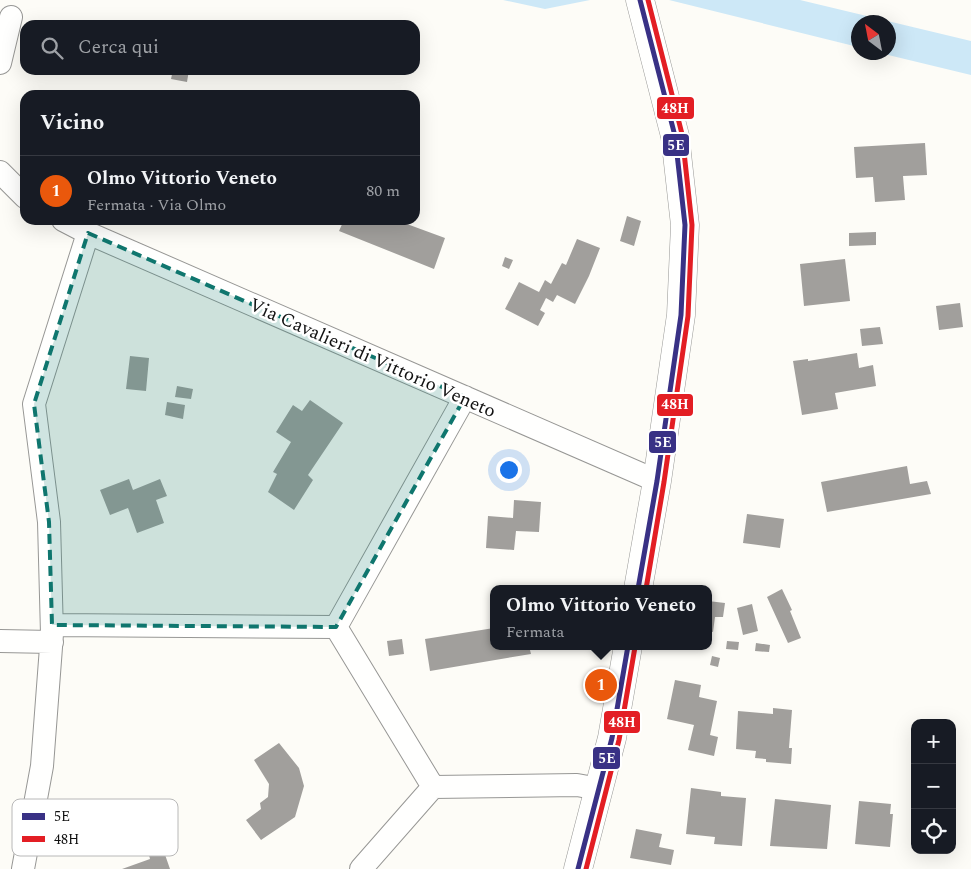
<!DOCTYPE html>
<html lang="it">
<head>
<meta charset="utf-8">
<style>
  body { margin:0; font-family:Spectral,serif; background:#242831; color:#f1f3f6 }
  .controls { position:absolute; right:15px; bottom:15px; display:grid; overflow:hidden; border-radius:10px; box-shadow:0 5px 20px #0002 }
  .controls button { width:45px; height:45px; display:grid; place-items:center; padding:0; border:0; border-bottom:1px solid #363941; background:#171b24; color:#f1f3f6; font:25px sans-serif }
  .compass { position:absolute; left:851px; top:15px; width:45px; height:45px; border-radius:50%; background:#171b24; box-shadow:0 5px 20px #0002; rotate:328deg }
  .you { position:absolute; left:508px; top:469px; width:18px; height:18px; margin:-12px; border:4px solid #fff; border-radius:50%; background:#1a73e8; box-shadow:0 0 0 8px #1a73e833 }
  .badge { display:grid; place-items:center; width:32px; height:32px; border-radius:50%; background:#ea580c; color:#fff; font-size:16px; font-weight:700 }
  .pin { position:absolute; translate:-50% -50%; border:2px solid #fff; box-shadow:0 1px 5px #0006 }
  .popup { position:absolute; left:490px; top:585px; width:222px; height:65px; box-sizing:border-box; display:grid; place-content:center; border-radius:10px; background:#171b24; filter:drop-shadow(0 1px 4px #0005); font-size:16px; white-space:nowrap; color:#9ea1a6 }
  .popup b { font-size:19px; color:#f1f3f6 }
  .popup::after { content:''; position:absolute; left:50%; top:100%; margin-left:-10px; border:10px solid transparent; border-top-color:#171b24 }
  .list { margin:0; padding:0; list-style:none }
  h2 { display:flex; justify-content:space-between; align-items:center; height:65px; margin:0; padding:0 20px; font-size:21px }
  h2 small { font-size:16px; font-weight:400; color:#9ea1a6 }
  .list li { display:grid; grid-template-columns:32px 1fr auto; gap:15px; align-items:center; box-sizing:border-box; height:70px; padding:0 20px; border-top:1px solid #363941 }
  .list b { display:block; font-size:19px; white-space:nowrap }
  .list p { margin:0; font-size:16px; white-space:nowrap; color:#9ea1a6 }
  .list em { font-size:16px; font-style:normal; color:#9ea1a6 }
  .icon { flex:none; width:28px; height:28px; fill:none; stroke:currentColor; stroke-width:2; stroke-linecap:round; stroke-linejoin:round }
  .map { position:relative; flex:none; width:971px; height:869px; overflow:hidden }
  .search { position:absolute; background:#171b24; box-shadow:0 5px 20px #0002; left:20px; top:20px; width:400px; height:55px; display:flex; align-items:center; gap:12px; box-sizing:border-box; padding:0 18px; border-radius:15px; color:#9ea1a6; font-size:19px }
  .panel { position:absolute; background:#171b24; box-shadow:0 5px 20px #0002; left:20px; top:90px; width:400px; height:135px; border-radius:15px }
  .map>svg:first-child { display:block }
</style>
</head>
<body>
<div class="map">
<svg width="971" height="869" viewBox="0 0 971 869">
  <rect width="100%" height="100%" fill="#fdfcf7"/>
  <path fill="#cde8f7" d="M 503,0 L 590,0 L 545,9 Z
    M 669,0 L 800,0 L 971,41 L 971,75 L 880,53 L 888,52 L 888,22 L 858,22 L 858,47 Z"/>
  <path fill="#a19f9c" d="M 173,70 L 189,70 L 187,82 L 171,79 Z
    M 925,143 L 927,175 L 903,176 L 905,200 L 875,202 L 873,177 L 856,178 L 854,147 Z
    M 627,216 L 641,221 L 634,246 L 620,241 Z
    M 344,220 L 396,220 L 445,238 L 434,269 L 339,231 Z
    M 876,232 L 876,245 L 849,246 L 849,233 Z
    M 577,239 L 600,248 L 589,276 L 575,304 L 557,295 L 553,302 L 546,298 L 540,310 L 545,313 L 538,326 L 505,309 L 519,282 L 539,292 L 545,280 L 551,284 L 562,263 L 566,265 Z
    M 505,257 L 513,260 L 509,269 L 502,266 Z
    M 845,259 L 850,301 L 804,306 L 800,264 Z
    M 960,303 L 963,327 L 939,330 L 936,306 Z
    M 880,327 L 883,344 L 862,346 L 860,329 Z
    M 857,353 L 859,368 L 873,365 L 876,386 L 835,393 L 838,409 L 802,415 L 793,361 L 808,359 L 808,361 Z
    M 130,356 L 149,358 L 146,391 L 126,389 Z
    M 177,386 L 193,389 L 191,399 L 175,397 Z
    M 310,400 L 343,423 L 308,475 L 313,480 L 294,510 L 268,492 L 277,474 L 273,472 L 291,442 L 276,432 L 293,405 L 302,411 Z
    M 167,402 L 185,405 L 183,419 L 165,415 Z
    M 907,466 L 910,484 L 927,481 L 931,494 L 827,512 L 821,482 Z
    M 129,479 L 133,490 L 160,479 L 167,496 L 156,500 L 164,523 L 137,533 L 128,508 L 110,515 L 100,490 Z
    M 514,500 L 541,502 L 539,532 L 516,531 L 514,550 L 486,548 L 488,516 L 513,518 Z
    M 747,514 L 784,519 L 780,548 L 743,543 Z
    M 782,589 L 792,610 L 790,611 L 801,638 L 788,643 L 767,597 Z
    M 708,601 L 725,603 L 723,617 L 715,617 L 713,632 L 708,631 Z
    M 752,604 L 758,631 L 743,635 L 737,608 Z
    M 494,628 L 494,646 L 529,646 L 531,654 L 430,671 L 425,639 Z
    M 402,639 L 404,654 L 389,656 L 387,641 Z
    M 727,641 L 739,642 L 738,650 L 726,649 Z
    M 756,643 L 770,645 L 769,652 L 755,651 Z
    M 712,656 L 720,658 L 718,667 L 710,665 Z
    M 675,680 L 701,685 L 699,697 L 717,701 L 710,735 L 718,737 L 714,756 L 688,750 L 694,725 L 667,719 Z
    M 773,708 L 792,710 L 789,748 L 792,748 L 791,764 L 766,762 L 766,759 L 755,758 L 756,751 L 736,749 L 738,711 L 773,714 Z
    M 279,743 L 299,768 L 304,786 L 295,817 L 261,840 L 246,820 L 261,809 L 260,803 L 268,797 L 269,784 L 254,760 Z
    M 691,788 L 721,792 L 721,796 L 746,798 L 742,846 L 714,844 L 715,837 L 686,834 Z
    M 775,799 L 831,805 L 827,849 L 770,846 Z
    M 859,801 L 891,804 L 890,814 L 893,814 L 890,847 L 855,844 Z
    M 636,829 L 662,834 L 659,847 L 674,850 L 671,865 L 630,858 Z
    M 162,846 L 170,869 L 122,869 L 150,859 L 148,851 Z"/>
  <g fill="none" stroke-linecap="round" stroke-linejoin="round">
    <g stroke="#979795" stroke-width="24">
      <path id="minor" d="M 0,63 L 11,17
        M 0,172 L 25,197
        M 63,220 L 88,233
        M 52,625 L 336,627 L 433,787
        M 336,627 L 465,397
        M 0,641 L 52,642
        M 23,869 L 42,766 L 52,634 L 49,522 L 34,404 L 88,233 L 657,481
        M 361,869 L 433,787 L 577,785 L 599,789"/>
    </g>
    <g stroke="#979795" stroke-width="29">
      <path id="tertiary" d="M 638,589 L 657,481 L 681,315 L 685,225 L 675,136 L 640,0
        M 578,869 L 612,738 L 628,646"/>
    </g>
    <use href="#minor" stroke="#fffffe" stroke-width="22"/>
    <use href="#tertiary" stroke="#fffffe" stroke-width="28"/>
    <g stroke="#fff" stroke-width="9">
      <path id="bus-1" d="M 638,589 L 657,481 L 681,315 L 685,225 L 675,136 L 640,0
        M 578,869 L 612,738 L 628,646"/>
    </g>
    <g stroke="#fff" stroke-width="9">
      <path id="bus-2" d="M 646,589 L 664,482 L 688,316 L 692,225 L 682,134 L 648,0
        M 586,869 L 619,740 L 635,647"/>
    </g>
    <use href="#bus-1" stroke="#393185" stroke-width="5"/>
    <use href="#bus-2" stroke="#e31e24" stroke-width="5"/>
  </g>
  <path fill="#0f766e" fill-opacity="0.2" stroke="#0f766e" stroke-width="4" stroke-dasharray="10 6" stroke-linejoin="round" d="M 88,233 L 465,397 L 336,627 L 52,625 L 49,522 L 34,404 Z"/>
  <g text-anchor="middle" stroke-width="5" stroke-linejoin="round" paint-order="stroke">
    <g font-size="19" fill="#111" stroke="#fff">
      <text transform="translate(373 357) rotate(24)" y="7">Via Cavalieri di Vittorio Veneto</text>
    </g>
  </g>
  <rect x="12" y="799" width="166" height="57" rx="8" fill="#fff" stroke="#b8b8b8" stroke-width="1"/>
  <rect x="22" y="813" width="23" height="7" fill="#393185"/>
  <rect x="22" y="836" width="23" height="6" fill="#e31e24"/>
  <g font-size="14" fill="#111">
    <text x="54" y="821">5E</text>
    <text x="54" y="844">48H</text>
  </g>
  <g stroke="#fff" stroke-width="2">
    <rect x="656" y="96" width="39" height="24" rx="5" fill="#e31e24"/>
    <rect x="662" y="133" width="28" height="24" rx="5" fill="#393185"/>
    <rect x="656" y="393" width="38" height="24" rx="5" fill="#e31e24"/>
    <rect x="648" y="430" width="29" height="24" rx="5" fill="#393185"/>
    <rect x="603" y="710" width="38" height="24" rx="5" fill="#e31e24"/>
    <rect x="592" y="746" width="29" height="24" rx="5" fill="#393185"/>
  </g>
  <g font-size="14" text-anchor="middle" font-weight="bold" fill="#fff">
    <text x="675" y="113">48H</text>
    <text x="676" y="150">5E</text>
    <text x="675" y="409">48H</text>
    <text x="663" y="447">5E</text>
    <text x="622" y="727">48H</text>
    <text x="607" y="763">5E</text>
  </g>
</svg>
<div class="controls">
<button>+</button>
<button>−</button>
<button><svg class="icon" aria-label="locate" viewBox="0 0 24 24"><circle cx="12" cy="12" r="6"/><path d="M12 2v4M12 18v4M2 12h4M18 12h4"/></svg></button>
</div>
<svg class="compass" viewBox="-18 -18 36 36"><path d="M0-13l5 13h-10z" fill="#e53935"/><path d="M0 13l5-13h-10z" fill="#9ea1a6"/></svg>
<div class="you"></div>
<div class="pin badge" style="left:601px;top:685px">1</div>
<div class="popup"><b>Olmo Vittorio Veneto</b>Fermata</div>
<div class="search"><svg class="icon" aria-label="search" viewBox="0 0 24 24"><circle cx="10" cy="10" r="6"/><path d="M15 15l6 6"/></svg>Cerca qui</div>
<section class="panel">
<h2>Vicino<small></small></h2>
<ul class="list">
<li><span class="badge">1</span><div><b>Olmo Vittorio Veneto</b><p>Fermata · Via Olmo</p></div><em>80 m</em></li>
</ul>
</section>
</div>
</body>
</html>
